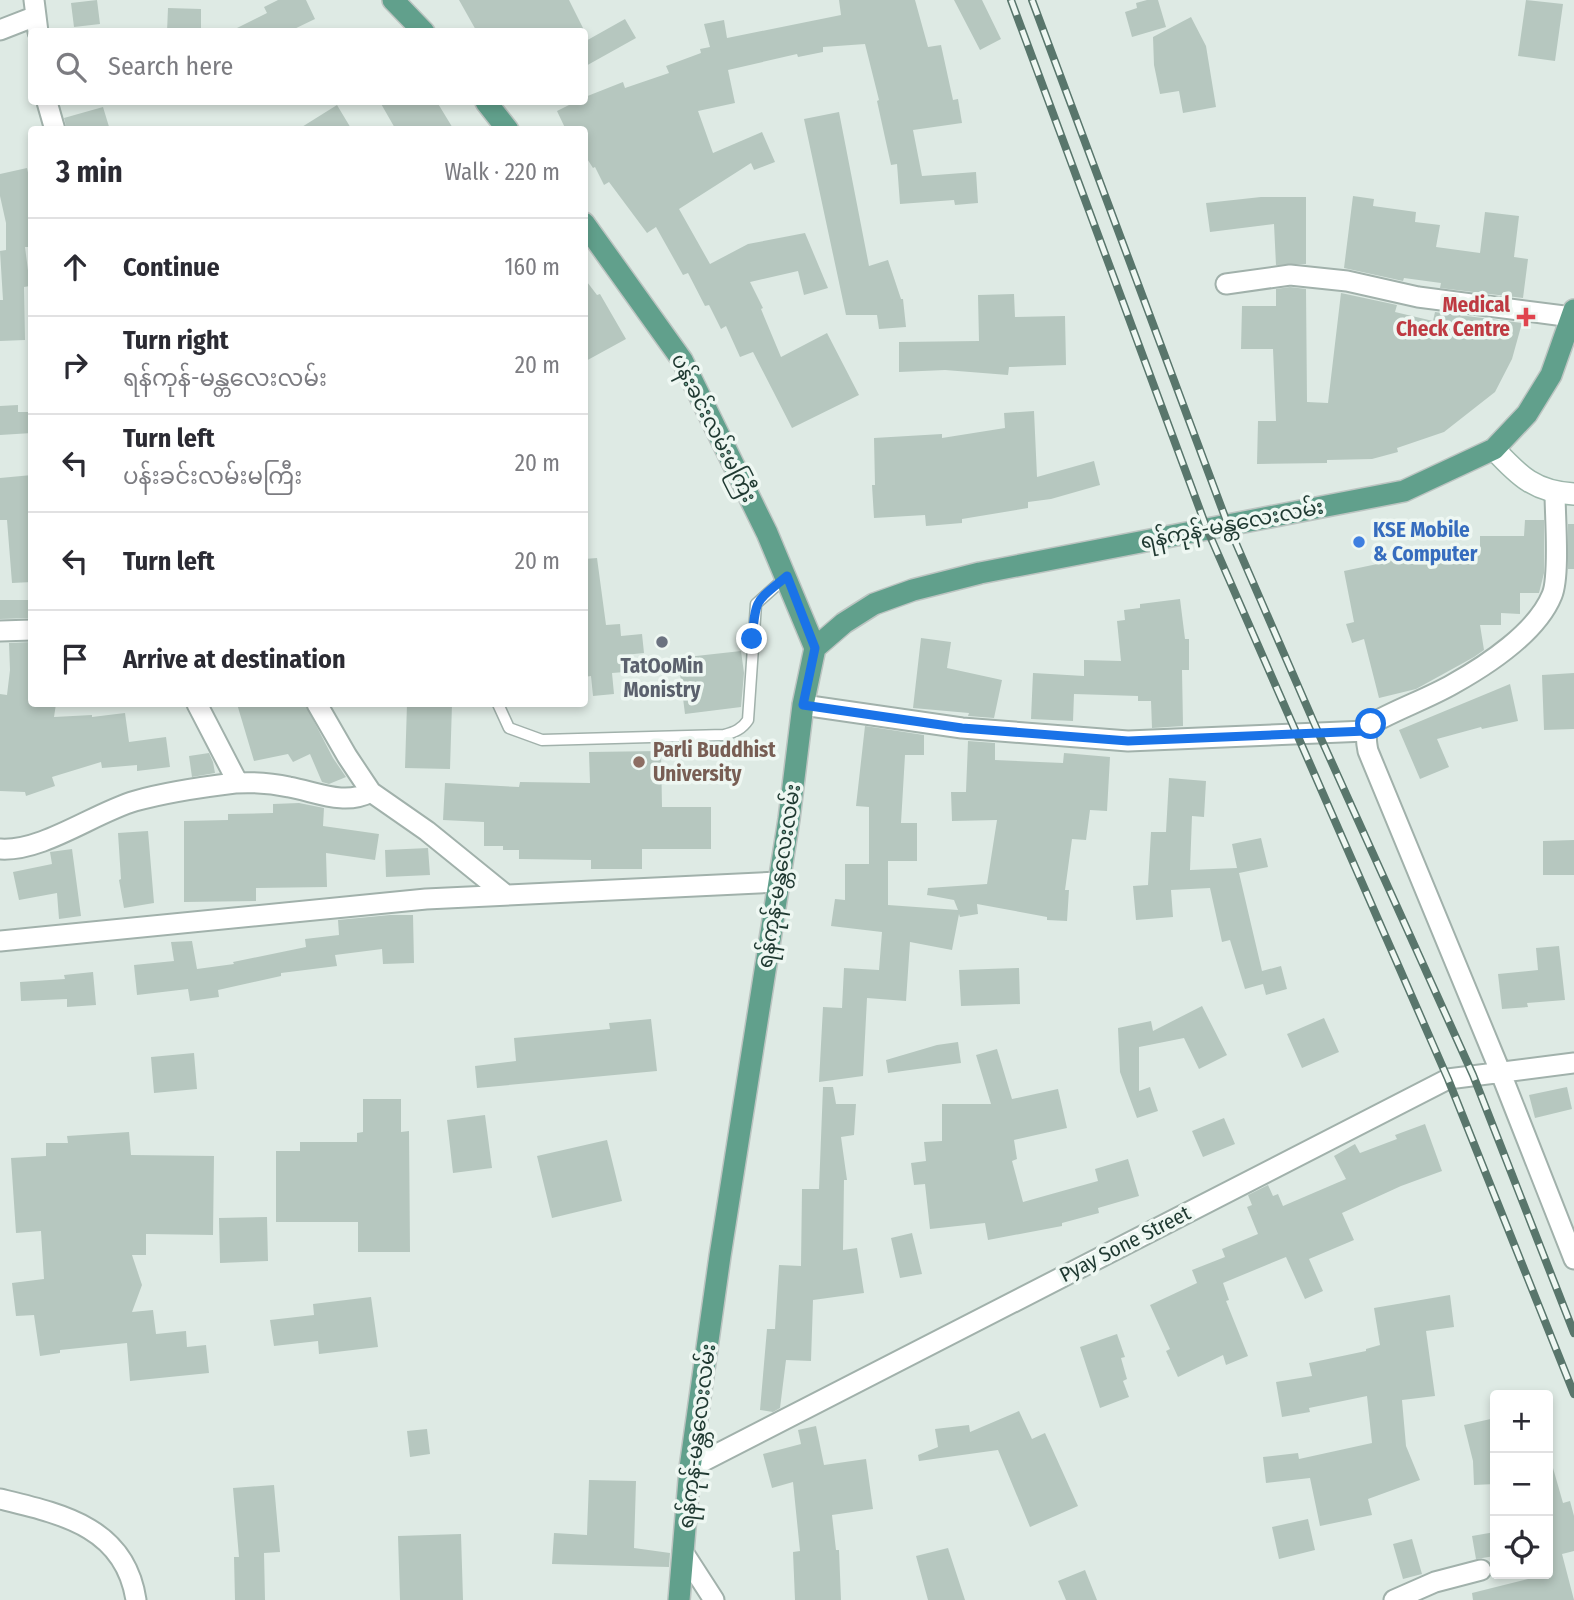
<!DOCTYPE html>
<html lang="en">
<head>
<meta charset="utf-8">
<style>
  body { margin:0; font-family:"Fira Sans Condensed","Noto Sans Myanmar",sans-serif; background:#f7f7f7; color:#2b2b33 }
  .controls { position:absolute; right:21px; bottom:21px; display:grid; overflow:hidden; border-radius:7px; box-shadow:0 4px 10px #0003 }
  .controls button { width:63px; height:63px; display:grid; place-items:center; padding:0; border:0; border-bottom:2px solid #e1e1e2; background:#fff; color:#2b2b33; font:35px sans-serif }
  .stop { position:absolute; width:21px; height:21px; margin:-16px; border:5px solid #1a73e8; border-radius:50%; background:#fff }
  .stop.end { background:#1a73e8; border-color:#fff; box-shadow:0 2px 7px #0008 }
  .list { margin:0; padding:0; list-style:none }
  h2 { display:flex; justify-content:space-between; align-items:center; height:91px; margin:0; padding:0 28px; font-size:30px }
  h2 small { font-size:23px; font-weight:400; color:#7c7c81 }
  .list li { display:grid; grid-template-columns:46px 1fr auto; gap:21px; align-items:center; box-sizing:border-box; height:98px; padding:0 28px; border-top:2px solid #e1e1e2 }
  .list b { display:block; font-size:26px; white-space:nowrap }
  .list p { margin:0; font-size:23px; white-space:nowrap; color:#7c7c81 }
  .list em { font-size:23px; font-style:normal; color:#7c7c81 }
  .icon { flex:none; width:38px; height:38px; fill:none; stroke:currentColor; stroke-width:2; stroke-linecap:round; stroke-linejoin:round }
  .map { position:relative; flex:none; width:1574px; height:1600px; overflow:hidden }
  .search { position:absolute; background:#fff; box-shadow:0 4px 10px #0003; left:28px; top:28px; width:560px; height:77px; display:flex; align-items:center; gap:18px; box-sizing:border-box; padding:0 24px; border-radius:7px; color:#7c7c81; font-size:26px }
  .panel { position:absolute; background:#fff; box-shadow:0 4px 10px #0003; left:28px; top:126px; width:560px; height:581px; border-radius:7px }
  .map>svg:first-child { display:block }
</style>
</head>
<body>
<div class="map">
<svg width="1574" height="1600" viewBox="0 0 1574 1600">
  <rect width="100%" height="100%" fill="#deeae4"/>
  <path fill="#b6c7bf" d="M 97,0 L 100,24 L 74,27 L 71,3 Z
    M 278,0 L 306,0 L 315,19 L 288,32 L 229,32 L 267,13 L 264,7 Z
    M 459,0 L 569,0 L 585,32 L 477,32 Z
    M 839,0 L 915,0 L 928,47 L 941,45 L 953,100 L 958,99 L 962,123 L 913,130 L 922,176 L 976,172 L 978,203 L 955,205 L 954,200 L 900,204 L 897,164 L 891,165 L 877,101 L 879,100 L 865,44 L 823,47 L 823,52 L 798,57 L 797,54 L 728,70 L 735,103 L 698,111 L 713,153 L 762,132 L 775,162 L 754,170 L 751,163 L 679,209 L 710,264 L 748,244 L 805,233 L 828,288 L 804,295 L 798,271 L 750,282 L 763,308 L 761,309 L 781,357 L 827,333 L 859,395 L 792,428 L 753,352 L 740,357 L 726,326 L 721,329 L 709,305 L 705,306 L 688,273 L 683,275 L 656,227 L 647,233 L 609,182 L 604,185 L 595,167 L 593,168 L 584,154 L 584,130 L 566,130 L 557,111 L 575,102 L 584,102 L 585,97 L 623,82 L 625,88 L 669,73 L 666,66 L 701,53 L 700,49 L 710,47 L 704,24 L 724,20 L 727,38 L 841,15 Z
    M 954,0 L 982,0 L 1001,39 L 980,50 Z
    M 1147,0 L 1158,0 L 1166,27 L 1132,37 L 1125,12 L 1137,8 L 1136,3 Z
    M 1526,0 L 1563,4 L 1555,61 L 1518,56 Z
    M 168,8 L 201,9 L 201,32 L 167,32 Z
    M 1191,17 L 1206,46 L 1216,107 L 1183,113 L 1179,91 L 1160,94 L 1154,65 L 1153,37 Z
    M 625,19 L 636,38 L 584,67 L 584,42 Z
    M 380,102 L 437,102 L 454,130 L 396,130 Z
    M 337,105 L 352,130 L 297,130 Z
    M 103,107 L 110,130 L 67,130 L 64,118 Z
    M 839,112 L 869,266 L 888,260 L 901,299 L 903,299 L 906,327 L 879,329 L 877,315 L 846,315 L 804,119 Z
    M 27,168 L 32,190 L 31,247 L 25,247 L 30,286 L 24,287 L 25,340 L 0,341 L 0,300 L 3,300 L 0,251 L 6,250 L 6,223 L 0,196 L 0,174 Z
    M 1353,196 L 1374,199 L 1373,206 L 1416,212 L 1415,222 L 1440,225 L 1436,247 L 1480,253 L 1485,212 L 1519,216 L 1514,257 L 1528,259 L 1523,298 L 1440,288 L 1441,283 L 1404,278 L 1403,281 L 1344,268 Z
    M 1261,197 L 1306,197 L 1306,264 L 1276,265 L 1274,224 L 1210,232 L 1206,203 Z
    M 584,278 L 597,295 L 600,294 L 626,339 L 584,362 Z
    M 1290,287 L 1306,289 L 1307,402 L 1328,403 L 1341,293 L 1397,305 L 1395,312 L 1433,321 L 1435,312 L 1522,323 L 1512,359 L 1495,392 L 1444,432 L 1397,448 L 1398,452 L 1372,459 L 1327,460 L 1327,463 L 1257,464 L 1258,421 L 1276,421 L 1273,349 L 1241,349 L 1242,306 L 1276,306 L 1276,289 Z
    M 1014,294 L 1015,317 L 1065,316 L 1066,365 L 1009,367 L 1008,375 L 945,370 L 899,372 L 899,342 L 979,341 L 978,295 Z
    M 18,405 L 18,412 L 32,412 L 32,433 L 0,435 L 0,406 Z
    M 1034,411 L 1037,477 L 1094,461 L 1100,485 L 1051,499 L 1028,502 L 1028,508 L 962,519 L 962,523 L 926,526 L 925,515 L 874,518 L 872,485 L 875,485 L 874,438 L 942,434 L 942,438 L 1005,428 L 1004,413 Z
    M 32,475 L 32,582 L 12,583 L 7,520 L 0,520 L 0,478 Z
    M 1525,520 L 1544,520 L 1544,573 L 1539,593 L 1520,593 L 1520,614 L 1501,613 L 1501,625 L 1480,625 L 1484,650 L 1474,657 L 1416,689 L 1379,698 L 1364,639 L 1352,643 L 1346,624 L 1354,622 L 1344,571 L 1382,563 L 1381,560 L 1434,552 L 1435,556 L 1480,551 L 1480,536 L 1524,536 Z
    M 1568,524 L 1574,524 L 1574,569 L 1568,569 Z
    M 597,558 L 606,625 L 620,624 L 621,636 L 642,634 L 644,653 L 624,655 L 625,672 L 612,673 L 614,694 L 593,696 L 591,676 L 584,677 L 584,559 Z
    M 1180,599 L 1185,639 L 1189,639 L 1189,670 L 1182,670 L 1183,726 L 1152,728 L 1151,701 L 1138,701 L 1138,696 L 1074,694 L 1073,721 L 1031,719 L 1033,673 L 1084,676 L 1084,660 L 1121,661 L 1117,621 L 1125,620 L 1124,610 L 1140,608 L 1140,604 Z
    M 0,600 L 28,600 L 31,618 L 0,619 Z
    M 921,638 L 951,642 L 947,668 L 1002,680 L 994,718 L 968,716 L 969,713 L 913,708 Z
    M 32,642 L 32,704 L 56,704 L 54,717 L 92,715 L 92,717 L 125,713 L 129,742 L 166,737 L 170,767 L 137,771 L 137,765 L 102,768 L 101,762 L 52,777 L 55,786 L 26,796 L 25,792 L 0,791 L 0,694 L 7,695 L 10,670 L 9,643 Z
    M 741,651 L 744,673 L 741,707 L 685,714 L 678,658 Z
    M 1574,673 L 1574,729 L 1544,730 L 1542,675 Z
    M 1510,684 L 1518,721 L 1482,729 L 1481,727 L 1437,739 L 1449,767 L 1420,779 L 1399,730 Z
    M 237,704 L 305,704 L 333,758 L 346,777 L 329,784 L 322,782 L 310,754 L 293,762 L 288,754 L 254,761 Z
    M 407,704 L 452,704 L 450,769 L 405,768 Z
    M 865,726 L 924,735 L 924,755 L 905,755 L 901,823 L 917,823 L 917,861 L 888,861 L 888,905 L 958,910 L 954,900 L 927,895 L 928,888 L 987,884 L 997,820 L 952,821 L 951,792 L 966,792 L 968,741 L 995,743 L 995,760 L 1063,763 L 1064,753 L 1110,757 L 1107,811 L 1090,810 L 1086,840 L 1072,839 L 1065,890 L 1069,890 L 1067,921 L 1047,920 L 1047,917 L 977,904 L 978,914 L 960,917 L 959,914 L 952,950 L 910,942 L 906,1001 L 867,998 L 863,1076 L 819,1082 L 823,1007 L 842,1008 L 844,968 L 879,970 L 882,932 L 831,926 L 835,899 L 845,900 L 845,864 L 869,864 L 869,807 L 856,806 Z
    M 661,751 L 662,807 L 711,807 L 711,849 L 642,849 L 642,869 L 591,869 L 591,860 L 519,859 L 519,850 L 503,850 L 503,846 L 484,846 L 484,822 L 443,820 L 445,783 L 519,787 L 520,782 L 590,783 L 589,752 Z
    M 209,753 L 213,762 L 215,773 L 192,777 L 189,756 Z
    M 1169,778 L 1206,781 L 1204,817 L 1192,816 L 1190,870 L 1237,868 L 1232,844 L 1261,838 L 1268,867 L 1239,873 L 1262,971 L 1281,966 L 1287,989 L 1266,995 L 1263,984 L 1245,989 L 1230,940 L 1222,942 L 1210,888 L 1171,890 L 1173,917 L 1136,920 L 1133,886 L 1148,885 L 1151,832 L 1166,832 Z
    M 299,803 L 324,808 L 323,826 L 379,834 L 375,860 L 326,853 L 327,887 L 256,888 L 256,901 L 184,902 L 184,821 L 228,820 L 228,814 L 273,813 L 273,804 Z
    M 148,831 L 154,903 L 124,908 L 119,880 L 121,879 L 118,833 Z
    M 1574,840 L 1574,875 L 1543,875 L 1543,841 Z
    M 428,848 L 430,875 L 386,877 L 385,850 Z
    M 72,849 L 81,916 L 59,919 L 57,893 L 19,900 L 13,872 L 52,864 L 50,852 Z
    M 390,915 L 413,915 L 414,963 L 383,964 L 382,949 L 335,955 L 337,966 L 281,973 L 281,976 L 218,990 L 219,997 L 190,1001 L 188,989 L 137,995 L 134,965 L 174,961 L 171,942 L 192,941 L 197,969 L 234,964 L 233,962 L 306,947 L 305,939 L 339,935 L 338,920 Z
    M 1559,946 L 1565,1000 L 1527,1003 L 1528,1007 L 1502,1009 L 1498,974 L 1538,970 L 1536,948 Z
    M 1019,968 L 1020,1004 L 961,1006 L 959,970 Z
    M 93,972 L 96,1005 L 67,1007 L 67,999 L 21,1001 L 20,982 L 65,979 L 64,975 Z
    M 1202,1006 L 1227,1055 L 1199,1069 L 1184,1038 L 1139,1047 L 1139,1091 L 1150,1087 L 1158,1111 L 1137,1118 L 1120,1072 L 1118,1028 L 1151,1021 L 1153,1031 Z
    M 1324,1018 L 1339,1052 L 1302,1068 L 1287,1034 Z
    M 651,1019 L 657,1071 L 477,1088 L 475,1066 L 516,1061 L 514,1038 L 610,1029 L 609,1023 Z
    M 958,1042 L 961,1063 L 888,1073 L 886,1060 L 937,1045 Z
    M 997,1049 L 1012,1099 L 1058,1089 L 1067,1128 L 1014,1140 L 1017,1159 L 1012,1161 L 1023,1202 L 1098,1181 L 1095,1169 L 1128,1159 L 1139,1196 L 1098,1208 L 1099,1213 L 1062,1223 L 1062,1226 L 988,1240 L 985,1223 L 930,1229 L 925,1184 L 914,1185 L 911,1163 L 926,1161 L 924,1142 L 942,1141 L 942,1104 L 991,1104 L 976,1055 Z
    M 194,1053 L 197,1089 L 154,1093 L 151,1057 Z
    M 823,1087 L 833,1087 L 836,1104 L 856,1104 L 854,1135 L 841,1137 L 847,1180 L 844,1180 L 843,1250 L 857,1248 L 864,1293 L 813,1300 L 811,1361 L 786,1360 L 780,1408 L 773,1412 L 760,1410 L 767,1329 L 775,1329 L 779,1265 L 801,1266 L 802,1189 L 819,1189 Z
    M 1567,1087 L 1572,1109 L 1535,1118 L 1529,1095 Z
    M 363,1099 L 401,1099 L 401,1132 L 409,1131 L 410,1252 L 358,1252 L 358,1222 L 276,1222 L 276,1151 L 300,1151 L 300,1142 L 357,1142 L 357,1133 L 363,1132 Z
    M 485,1115 L 492,1168 L 453,1173 L 447,1120 Z
    M 1224,1118 L 1235,1144 L 1203,1157 L 1192,1131 Z
    M 1425,1124 L 1442,1171 L 1401,1186 L 1342,1213 L 1354,1240 L 1309,1259 L 1323,1291 L 1305,1299 L 1286,1257 L 1223,1283 L 1229,1300 L 1226,1301 L 1248,1356 L 1226,1365 L 1223,1355 L 1178,1377 L 1166,1351 L 1170,1349 L 1150,1305 L 1197,1283 L 1192,1270 L 1225,1257 L 1222,1249 L 1258,1234 L 1247,1207 L 1252,1205 L 1248,1195 L 1268,1185 L 1273,1196 L 1278,1194 L 1283,1206 L 1346,1179 L 1334,1156 L 1355,1144 L 1360,1153 L 1397,1139 L 1395,1135 Z
    M 129,1132 L 131,1155 L 214,1156 L 213,1235 L 146,1234 L 146,1255 L 132,1255 L 142,1285 L 132,1312 L 153,1310 L 156,1334 L 186,1331 L 187,1347 L 206,1345 L 209,1373 L 130,1381 L 127,1343 L 60,1350 L 60,1353 L 40,1356 L 34,1315 L 16,1316 L 12,1283 L 44,1279 L 41,1231 L 16,1233 L 11,1158 L 46,1156 L 46,1143 L 68,1143 L 67,1136 Z
    M 607,1140 L 622,1201 L 552,1218 L 537,1156 Z
    M 267,1217 L 268,1261 L 220,1263 L 219,1218 Z
    M 912,1233 L 922,1274 L 900,1278 L 891,1238 Z
    M 1450,1295 L 1454,1327 L 1426,1331 L 1435,1396 L 1402,1400 L 1406,1446 L 1420,1480 L 1368,1499 L 1372,1515 L 1320,1526 L 1310,1478 L 1266,1483 L 1263,1457 L 1298,1453 L 1299,1459 L 1372,1443 L 1367,1396 L 1309,1408 L 1310,1412 L 1282,1417 L 1276,1382 L 1312,1376 L 1309,1363 L 1366,1351 L 1366,1349 L 1380,1345 L 1374,1308 Z
    M 371,1297 L 378,1347 L 319,1354 L 318,1341 L 274,1346 L 270,1320 L 314,1315 L 313,1304 Z
    M 1117,1334 L 1125,1357 L 1121,1358 L 1127,1379 L 1123,1381 L 1129,1397 L 1100,1408 L 1080,1347 Z
    M 1019,1411 L 1032,1439 L 1045,1433 L 1078,1506 L 1030,1527 L 998,1450 L 919,1461 L 918,1455 L 938,1447 L 935,1429 L 969,1425 L 970,1432 Z
    M 1495,1418 L 1495,1484 L 1474,1485 L 1473,1461 L 1464,1425 Z
    M 816,1426 L 824,1465 L 866,1459 L 873,1509 L 832,1515 L 836,1550 L 839,1550 L 841,1600 L 795,1600 L 793,1552 L 800,1551 L 793,1482 L 772,1488 L 763,1454 L 801,1444 L 798,1430 Z
    M 427,1429 L 430,1454 L 410,1457 L 407,1431 Z
    M 1553,1468 L 1563,1503 L 1570,1501 L 1574,1516 L 1574,1551 L 1562,1554 L 1574,1600 L 1473,1600 L 1472,1593 L 1548,1574 L 1548,1469 Z
    M 589,1480 L 636,1481 L 634,1548 L 670,1553 L 669,1567 L 552,1564 L 554,1533 L 587,1535 Z
    M 274,1485 L 280,1552 L 264,1553 L 265,1600 L 235,1600 L 234,1557 L 239,1557 L 233,1488 Z
    M 1308,1519 L 1315,1550 L 1279,1559 L 1272,1527 Z
    M 1495,1532 L 1495,1556 L 1476,1559 L 1472,1536 Z
    M 461,1534 L 463,1600 L 400,1600 L 398,1536 Z
    M 1412,1539 L 1422,1574 L 1403,1579 L 1393,1544 Z
    M 948,1548 L 965,1600 L 928,1600 L 916,1556 Z
    M 1085,1570 L 1097,1600 L 1066,1600 L 1058,1581 Z"/>
  <g fill="none" stroke-linecap="round" stroke-linejoin="round">
    <g stroke="#a1b1ab" stroke-width="13">
      <path id="lane" d="M 498,704 L 509,728 L 542,740 L 724,735 C 735,732 742,729 748,720 L 756,604 L 786,577"/>
    </g>
    <g stroke="#a1b1ab" stroke-width="23">
      <path id="street" d="M 34,0 L 38,32
        M 0,30 L 36,16
        M 47,102 L 55,130
        M 1226,284 L 1290,275 L 1347,281 L 1418,297 L 1572,317
        M 1555,493 C 1555,516 1560,576 1552,595 C 1537,632 1487,665 1453,684 C 1427,699 1397,709 1371,724 C 1365,733 1366,741 1368,751 L 1500,1071 L 1574,1259
        M 0,631 L 32,630
        M 197,704 L 238,783
        M 317,704 L 347,756 L 371,792 L 427,831 L 506,895
        M 803,705 L 962,728 L 1128,741 L 1366,731
        M 0,849 C 42,852 94,813 135,801 C 167,792 202,787 235,783 C 253,782 271,783 289,787 C 317,792 344,806 371,792
        M 0,941 L 426,899 L 778,882
        M 690,1468 L 1448,1079 L 1574,1063
        M 0,1499 C 62,1514 125,1527 136,1600
        M 683,1552 L 714,1600
        M 1394,1600 L 1435,1582 L 1481,1570"/>
    </g>
    <g stroke="#9db6ab" stroke-width="24">
      <path id="secondary" d="M 1494,449 C 1519,476 1535,492 1574,494"/>
    </g>
    <g stroke="#bcc4c1" stroke-width="24">
      <path id="primary" d="M 393,0 L 424,32
        M 486,102 L 508,130
        M 584,223 L 682,360 L 767,533 L 815,648
        M 679,1600 L 690,1468 L 720,1256 L 789,819 L 803,705 L 815,648 L 844,623 L 874,604 L 913,590 L 980,573 L 1404,491 L 1494,449 L 1527,414 L 1551,375 L 1574,310"/>
    </g>
    <use href="#lane" stroke="#fff" stroke-width="10"/>
    <use href="#street" stroke="#fff" stroke-width="19"/>
    <use href="#secondary" stroke="#fff" stroke-width="21"/>
    <use href="#primary" stroke="#61a08c" stroke-width="21"/>
    <g stroke="#59766c" stroke-width="8">
      <path id="rail" d="M 1011,0 L 1207,529 L 1448,1079 L 1574,1394
        M 1032,0 L 1228,525 L 1318,732 L 1473,1075 L 1574,1333"/>
    </g>
    <use href="#rail" stroke="#eef7f2" stroke-width="5" stroke-dasharray="16" stroke-linecap="butt"/>
  </g>
  <g fill="none" stroke-linecap="round" stroke-linejoin="round">
    <path stroke="#1a73e8" stroke-width="9" d="M 752,639 C 756,597 755,603 787,576 L 815,648 L 803,705 L 962,728 L 1128,741 L 1366,731 L 1371,724"/>
  </g>
  <path fill="#e0444e" stroke="#eef7f2" stroke-width="2.5" d="M1522.5 306.5h7v7h7v7h-7v7h-7v-7h-7v-7h7z"/>
  <circle fill="#3f7fe0" stroke="#eef7f2" stroke-width="2.5" cx="1359" cy="542" r="7"/>
  <circle fill="#6b7280" stroke="#eef7f2" stroke-width="2.5" cx="662" cy="642" r="7"/>
  <circle fill="#8d6e63" stroke="#eef7f2" stroke-width="2.5" cx="639" cy="762" r="7"/>
  <g text-anchor="middle" stroke-width="7" stroke-linejoin="round" paint-order="stroke">
    <g font-size="21" font-weight="bold" fill="#be3a42" stroke="#eef7f2" text-anchor="end">
      <text x="1510" y="312">Medical<tspan x="1510" dy="24">Check Centre</tspan></text>
    </g>
    <g font-size="21" fill="#1f3931" stroke="#eef7f2">
      <text transform="translate(714 428) rotate(63)" y="7">ပန်းခင်းလမ်းမကြီး</text>
      <text transform="translate(1232 524) rotate(-11)" y="7">ရန်ကုန်-မန္တလေးလမ်း</text>
      <text transform="translate(779 876) rotate(-81)" y="7">ရန်ကုန်-မန္တလေးလမ်း</text>
      <text transform="translate(1125 1244) rotate(-27)" y="7">Pyay Sone Street</text>
      <text transform="translate(697 1436) rotate(-83)" y="7">ရန်ကုန်-မန္တလေးလမ်း</text>
    </g>
    <g font-size="21" font-weight="bold" fill="#366cbe" stroke="#eef7f2" text-anchor="start">
      <text x="1373" y="537">KSE Mobile<tspan x="1373" dy="24">&amp; Computer</tspan></text>
    </g>
    <g font-size="21" font-weight="bold" fill="#5b616d" stroke="#eef7f2">
      <text x="662" y="673">TatOoMin<tspan x="662" dy="24">Monistry</tspan></text>
    </g>
    <g font-size="21" font-weight="bold" fill="#785e54" stroke="#eef7f2" text-anchor="start">
      <text x="653" y="757">Parli Buddhist<tspan x="653" dy="24">University</tspan></text>
    </g>
  </g>
</svg>
<div class="controls">
<button>+</button>
<button>−</button>
<button><svg class="icon" aria-label="locate" viewBox="0 0 24 24"><circle cx="12" cy="12" r="6"/><path d="M12 2v4M12 18v4M2 12h4M18 12h4"/></svg></button>
</div>
<div class="stop" style="left:1371px;top:724px"></div>
<div class="stop end" style="left:752px;top:639px"></div>
<div class="search"><svg class="icon" aria-label="search" viewBox="0 0 24 24"><circle cx="10" cy="10" r="6"/><path d="M15 15l6 6"/></svg>Search here</div>
<section class="panel">
<h2>3 min<small>Walk · 220 m</small></h2>
<ul class="list">
<li><svg class="icon" aria-label="ahead" viewBox="0 0 24 24"><path d="M12 20V5M6 11l6-6 6 6"/></svg><div><b>Continue</b></div><em>160 m</em></li>
<li><svg class="icon" aria-label="right" viewBox="0 0 24 24"><path d="M7 20v-9h11M14 6l5 5-5 5"/></svg><div><b>Turn right</b><p>ရန်ကုန်-မန္တလေးလမ်း</p></div><em>20 m</em></li>
<li><svg class="icon" aria-label="left" viewBox="0 0 24 24"><path d="M17 20v-9H6M10 6l-5 5 5 5"/></svg><div><b>Turn left</b><p>ပန်းခင်းလမ်းမကြီး</p></div><em>20 m</em></li>
<li><svg class="icon" aria-label="left" viewBox="0 0 24 24"><path d="M17 20v-9H6M10 6l-5 5 5 5"/></svg><div><b>Turn left</b></div><em>20 m</em></li>
<li><svg class="icon" aria-label="arrive" viewBox="0 0 24 24"><path d="M6 21V4h12l-3 4 3 4H6"/></svg><div><b>Arrive at destination</b></div></li>
</ul>
</section>
</div>
</body>
</html>
